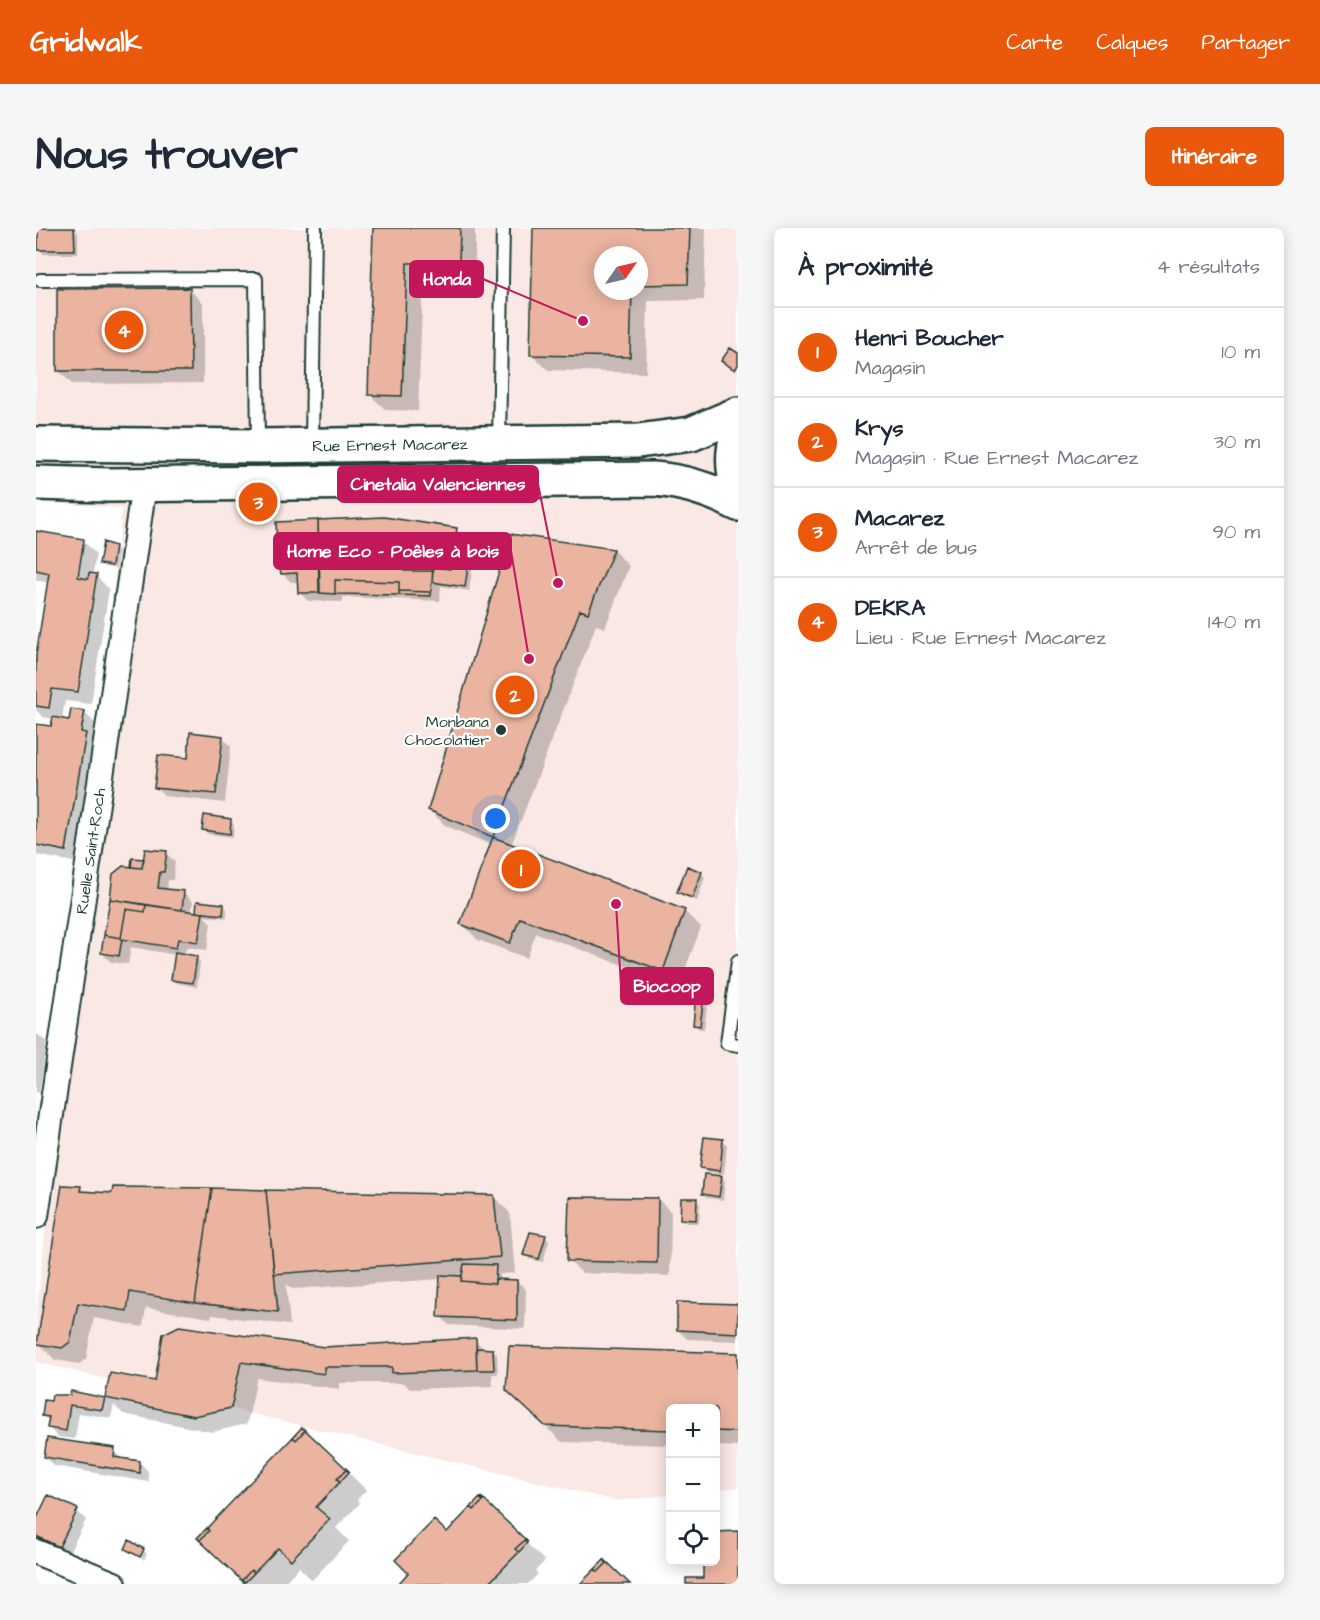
<!DOCTYPE html>
<html lang="fr">
<head>
<meta charset="utf-8">
<style>
  body { margin:0; font-family:"Architects Daughter",sans-serif; background:#f6f6f7; color:#1f2937 }
  .controls { position:absolute; right:18px; bottom:18px; display:grid; overflow:hidden; border-radius:9px; box-shadow:0 3px 15px #0003 }
  .controls button { width:54px; height:54px; display:grid; place-items:center; padding:0; border:0; border-bottom:2px solid #e0e1e3; background:#fff; color:#1f2937; font:30px sans-serif }
  .compass { position:absolute; left:558px; top:18px; width:54px; height:54px; border-radius:50%; background:#fff; box-shadow:0 3px 15px #0003; rotate:56deg }
  .you { position:absolute; left:460px; top:591px; width:21px; height:21px; margin:-15px; border:4px solid #fff; border-radius:50%; background:#1a73e8; box-shadow:0 0 0 9px #1a73e833 }
  .badge { display:grid; place-items:center; width:39px; height:39px; border-radius:50%; background:#ea580c; color:#fff; font-size:20px; font-weight:700 }
  .pin { position:absolute; translate:-50% -50%; border:3px solid #fff; box-shadow:0 2px 6px #0006 }
  .list { margin:0; padding:0; list-style:none }
  h2 { display:flex; justify-content:space-between; align-items:center; height:78px; margin:0; padding:0 24px; font-size:26px }
  h2 small { font-size:20px; font-weight:400; color:#747a83 }
  .list li { display:grid; grid-template-columns:39px 1fr auto; gap:18px; align-items:center; box-sizing:border-box; height:90px; padding:0 24px; border-top:2px solid #e0e1e3 }
  .list b { display:block; font-size:22px; white-space:nowrap }
  .list p { margin:0; font-size:20px; white-space:nowrap; color:#747a83 }
  .list em { font-size:20px; font-style:normal; color:#747a83 }
  .icon { flex:none; width:33px; height:33px; fill:none; stroke:currentColor; stroke-width:2; stroke-linecap:round; stroke-linejoin:round }
  .map { position:relative; flex:none; width:702px; height:1356px; overflow:hidden; border-radius:9px }
  header { display:flex; align-items:center; gap:36px; box-sizing:border-box; height:84px; padding:0 30px; background:#ea580c; color:#fff }
  header strong { font-size:28px }
  nav { display:flex; gap:33px; margin-inline-start:auto; font-size:21px }
  .intro { display:flex; align-items:center; justify-content:space-between; box-sizing:border-box; height:144px; padding:0 36px }
  h1 { margin:0; font-size:42px }
  .button { padding:15px 27px; border-radius:9px; background:#ea580c; color:#fff; font-size:21px; font-weight:700 }
  main { display:flex; gap:36px; padding:0 36px }
  aside { flex:1; background:#fff; border-radius:9px; box-shadow:0 3px 15px #0003 }
  .map>svg:first-child { display:block }
</style>
</head>
<body>
<header>
<strong>Gridwalk</strong>
<nav><a>Carte</a><a>Calques</a><a>Partager</a></nav>
</header>
<div class="intro"><h1>Nous trouver</h1><a class="button">Itinéraire</a></div>
<main>
<div class="map">
<svg width="702" height="1356" viewBox="0 0 702 1356">
  <rect width="100%" height="100%" fill="#fff"/>
  <filter id="ink" filterUnits="userSpaceOnUse"><feTurbulence type="fractalNoise" baseFrequency=".0167" numOctaves="2"/><feDisplacementMap in="SourceGraphic" scale="12" xChannelSelector="R" yChannelSelector="G"/><feConvolveMatrix kernelMatrix="1 2 1 2 8 2 1 2 1" color-interpolation-filters="sRGB"/></filter>
  <g filter="url(#ink)">
    <path fill="#f9e8e3" fill-rule="evenodd" d="M 0,0 L 702,0 L 702,1259 L 680,1262 L 680,1180 L 634,1180 L 634,1267 L 581,1273 L 0,1134 L 0,1090 L 86,280 L 0,274 ZM 567,27 L 603,27 L 603,63 L 567,63 Z"/>
    <path fill="#0003" fill-rule="evenodd" d="M 338,0 L 439,0 L 439,51 L 387,51 L 382,183 L 350,182 L 333,166 Z
      M 498,0 L 670,0 L 668,72 L 612,73 L 610,145 L 512,142 L 495,126 ZM 567,27 L 603,27 L 603,63 L 567,63 Z
      M 37,1 L 42,5 L 42,26 L 8,26 L 4,22 Z
      M 154,62 L 167,75 L 167,155 L 36,156 L 23,143 Z
      M 348,291 L 421,302 L 434,315 L 432,325 L 438,329 L 433,363 L 405,358 L 404,373 L 307,369 L 307,374 L 272,373 L 263,364 L 263,354 L 255,354 L 246,345 L 242,295 Z
      M 0,305 L 47,313 L 60,326 L 57,347 L 60,348 L 73,361 L 55,476 L 29,473 L 26,492 L 34,493 L 48,484 L 61,497 L 43,635 L 0,627 L 0,497 L 16,500 L 18,491 L 7,489 L 0,482 L 0,437 L 13,355 L 0,352 Z
      M 77,318 L 82,323 L 80,341 L 69,339 L 64,335 Z
      M 577,322 L 593,338 L 569,400 L 560,397 L 475,618 L 648,683 L 665,699 L 643,758 L 500,705 L 491,730 L 442,712 L 426,696 L 455,617 L 410,598 L 393,582 Z
      M 186,509 L 195,518 L 189,575 L 129,568 L 120,559 L 153,532 Z
      M 194,592 L 198,596 L 197,609 L 172,606 L 168,601 Z
      M 130,625 L 139,634 L 137,652 L 132,652 L 131,663 L 148,665 L 157,674 L 155,685 L 165,686 L 162,683 L 187,677 L 191,681 L 191,690 L 168,688 L 175,695 L 171,722 L 150,719 L 149,727 L 160,729 L 164,734 L 161,759 L 141,755 L 137,751 L 141,727 L 95,719 L 92,736 L 75,734 L 66,725 L 79,647 L 99,641 L 109,633 Z
      M 665,645 L 669,649 L 661,673 L 647,668 L 642,664 Z
      M 667,768 L 672,773 L 668,801 L 663,801 L 659,796 Z
      M 0,805 L 11,814 L 3,865 L 0,864 Z
      M 687,913 L 691,917 L 688,946 L 670,944 L 666,940 Z
      M 685,949 L 689,953 L 687,972 L 672,970 L 667,966 Z
      M 44,960 L 49,964 L 78,967 L 457,968 L 474,985 L 479,1045 L 464,1046 L 463,1053 L 481,1053 L 490,1062 L 489,1101 L 413,1097 L 404,1088 L 405,1051 L 256,1061 L 250,1056 L 254,1097 L 176,1087 L 175,1090 L 110,1080 L 107,1099 L 58,1090 L 50,1131 L 43,1136 L 19,1132 L 3,1115 Z
      M 622,971 L 635,984 L 634,1048 L 546,1045 L 533,1032 Z
      M 660,972 L 664,976 L 663,995 L 650,995 L 646,991 Z
      M 509,1009 L 513,1013 L 507,1034 L 493,1031 L 489,1026 Z
      M 702,1077 L 702,1113 L 651,1111 L 642,1102 Z
      M 129,1107 L 288,1120 L 439,1112 L 449,1122 L 457,1122 L 461,1126 L 462,1146 L 456,1146 L 457,1158 L 374,1161 L 368,1155 L 304,1155 L 304,1161 L 221,1150 L 211,1196 L 176,1204 L 87,1186 L 78,1177 L 75,1190 L 43,1185 L 39,1211 L 22,1209 L 13,1200 L 14,1194 L 7,1188 L 9,1174 L 68,1171 L 70,1173 L 75,1147 L 120,1155 Z
      M 702,1127 L 702,1219 L 680,1218 L 680,1180 L 634,1180 L 634,1217 L 526,1214 L 488,1178 Z
      M 78,1222 L 88,1232 L 103,1234 L 112,1243 L 113,1254 L 18,1238 L 9,1229 Z
      M 310,1242 L 330,1262 L 321,1272 L 324,1275 L 300,1300 L 313,1313 L 276,1352 L 263,1339 L 247,1356 L 210,1356 L 186,1333 Z
      M 41,1283 L 50,1292 L 32,1327 L 4,1314 L 0,1309 L 0,1295 Z
      M 680,1305 L 702,1305 L 702,1356 L 652,1356 L 669,1352 L 669,1334 L 680,1334 Z
      M 411,1306 L 488,1313 L 509,1333 L 499,1343 L 502,1346 L 492,1356 L 364,1356 Z
      M 90,1321 L 107,1322 L 111,1326 L 108,1332 Z"/>
    <path fill="#ebb4a1" stroke="#1f3d34" stroke-width="1.5" d="M 2,0 L 38,0 L 39,22 L 2,22 Z
      M 337,0 L 424,0 L 423,35 L 371,35 L 366,168 L 332,167 Z
      M 497,0 L 654,0 L 652,56 L 603,57 L 603,27 L 567,27 L 567,63 L 596,63 L 594,129 L 494,127 Z
      M 154,60 L 155,143 L 21,143 L 21,61 Z
      M 694,120 L 702,125 L 702,137 L 699,142 L 685,133 Z
      M 348,289 L 421,300 L 414,341 L 397,339 L 397,343 L 368,343 L 369,324 L 283,324 L 282,292 Z
      M 282,292 L 283,365 L 262,365 L 261,345 L 245,346 L 241,328 L 240,294 Z
      M 0,303 L 48,311 L 42,349 L 52,351 L 53,345 L 61,346 L 42,464 L 16,461 L 13,480 L 0,478 L 0,427 L 13,345 L 0,342 Z
      M 474,306 L 578,321 L 552,385 L 544,382 L 457,609 L 392,582 Z
      M 67,314 L 79,318 L 76,338 L 63,336 Z
      M 418,321 L 434,324 L 429,359 L 396,354 L 397,339 L 414,341 Z
      M 283,324 L 369,324 L 368,343 L 397,343 L 395,364 L 363,363 L 363,354 L 299,352 L 299,366 L 284,365 Z
      M 299,352 L 363,354 L 363,367 L 299,366 Z
      M 363,363 L 395,364 L 395,368 L 363,367 Z
      M 35,481 L 49,483 L 45,504 L 50,505 L 30,623 L 0,617 L 0,496 L 15,498 L 17,489 L 33,492 Z
      M 154,504 L 187,508 L 180,566 L 118,560 L 122,527 L 152,530 Z
      M 168,587 L 195,591 L 194,606 L 166,602 Z
      M 457,609 L 649,682 L 627,743 L 484,690 L 474,715 L 424,696 Z
      M 109,621 L 131,623 L 128,644 L 124,644 L 122,660 L 148,663 L 146,682 L 74,671 L 77,646 L 87,638 L 106,640 Z
      M 96,630 L 108,631 L 106,640 L 95,639 Z
      M 651,638 L 666,644 L 656,670 L 641,664 Z
      M 74,671 L 110,677 L 109,684 L 90,681 L 85,710 L 68,707 Z
      M 161,673 L 188,676 L 187,687 L 160,684 Z
      M 110,677 L 167,685 L 162,714 L 142,711 L 140,720 L 86,711 L 83,728 L 65,725 L 68,707 L 85,710 L 90,681 L 109,684 Z
      M 139,724 L 161,728 L 157,755 L 135,752 Z
      M 660,766 L 668,767 L 664,798 L 657,797 Z
      M 668,909 L 687,911 L 684,943 L 664,940 Z
      M 668,946 L 686,948 L 683,969 L 666,966 Z
      M 26,957 L 45,958 L 44,963 L 76,965 L 77,959 L 176,960 L 159,1075 L 94,1064 L 91,1083 L 42,1075 L 34,1114 L 26,1120 L 1,1116 Z
      M 176,960 L 230,962 L 242,1084 L 159,1075 Z
      M 230,962 L 458,967 L 464,1029 L 238,1046 Z
      M 533,969 L 622,970 L 621,1035 L 531,1033 Z
      M 645,970 L 661,970 L 660,992 L 644,991 Z
      M 494,1004 L 510,1007 L 503,1031 L 487,1027 Z
      M 428,1036 L 460,1037 L 459,1056 L 425,1053 Z
      M 404,1047 L 426,1048 L 425,1053 L 459,1056 L 459,1051 L 481,1052 L 481,1092 L 402,1089 Z
      M 641,1074 L 702,1076 L 702,1105 L 641,1102 Z
      M 143,1098 L 288,1119 L 440,1110 L 441,1142 L 356,1145 L 356,1139 L 288,1139 L 288,1146 L 205,1134 L 195,1180 L 158,1188 L 69,1170 L 74,1145 L 119,1153 L 127,1106 Z
      M 473,1118 L 702,1125 L 702,1204 L 680,1203 L 680,1180 L 634,1180 L 634,1202 L 509,1198 L 470,1162 Z
      M 440,1120 L 457,1121 L 458,1142 L 441,1142 Z
      M 35,1163 L 69,1170 L 66,1182 L 34,1177 L 30,1203 L 11,1200 L 13,1189 L 6,1188 L 8,1172 L 15,1173 L 16,1167 L 34,1167 Z
      M 266,1199 L 314,1244 L 310,1242 L 301,1251 L 304,1254 L 280,1279 L 294,1291 L 255,1332 L 242,1320 L 218,1345 L 215,1342 L 206,1352 L 208,1355 L 161,1310 L 164,1312 L 173,1303 L 171,1300 L 257,1209 L 260,1212 L 269,1202 Z
      M 266,1199 L 269,1202 L 260,1212 L 257,1209 Z
      M 11,1210 L 79,1220 L 78,1229 L 104,1233 L 104,1245 L 8,1229 Z
      M 310,1242 L 313,1244 L 304,1254 L 301,1251 Z
      M 12,1267 L 42,1281 L 23,1319 L 0,1308 L 0,1292 Z
      M 445,1269 L 492,1314 L 489,1312 L 479,1321 L 483,1324 L 452,1356 L 362,1356 L 372,1345 L 359,1332 L 398,1292 L 411,1304 L 435,1279 L 438,1282 L 447,1273 Z
      M 444,1270 L 447,1273 L 438,1282 L 435,1279 Z
      M 171,1300 L 173,1303 L 164,1312 L 161,1310 Z
      M 702,1303 L 702,1356 L 650,1356 L 650,1350 L 667,1350 L 667,1334 L 680,1334 L 680,1304 Z
      M 93,1312 L 108,1321 L 104,1329 L 89,1321 Z
      M 489,1312 L 491,1315 L 483,1324 L 479,1321 Z
      M 568,1331 L 594,1356 L 544,1356 L 559,1341 L 562,1344 L 571,1335 Z
      M 568,1332 L 571,1335 L 562,1344 L 559,1341 Z
      M 215,1342 L 218,1345 L 209,1354 L 206,1352 Z"/>
    <g fill="none" stroke-linecap="round" stroke-linejoin="round">
      <g stroke="#1f3d34" stroke-width="16">
        <path id="service" d="M 4,52 L 220,51 L 222,216
          M 463,213 L 467,0
          M 276,215 L 279,0
          M 702,733 L 691,815 L 702,817"/>
      </g>
      <g stroke="#1f3d34" stroke-width="28">
        <g id="minor">
          <path id="s1" d="M 0,988 L 108,257"/>
          <path d="M 0,1324 L 78,1356"/>
        </g>
      </g>
      <g stroke="#1f3d34" stroke-width="38">
        <g id="secondary">
          <path d="M 702,204 C 696,223 696,241 702,260"/>
          <path id="s2" d="M 0,216 L 222,218 L 602,213 L 655,206 L 702,186"/>
          <path d="M 0,255 L 73,257 L 617,251 C 648,253 675,262 702,276"/>
        </g>
      </g>
      <use href="#service" stroke="#fff" stroke-width="12"/>
      <use href="#minor" stroke="#fff" stroke-width="24"/>
      <use href="#secondary" stroke="#fff" stroke-width="33"/>
    </g>
  </g>
  <circle fill="#1f3d34" stroke="#fff" stroke-width="2" cx="465" cy="502" r="6"/>
  <g text-anchor="middle" stroke-width="4.5" stroke-linejoin="round" paint-order="stroke">
    <g font-size="16" fill="#1f3d34" stroke="#fff">
      <text dy="6" stroke="none"><textPath href="#s2" startOffset="354">Rue Ernest Macarez</textPath></text>
      <text dy="6" stroke="none"><textPath href="#s1" startOffset="369">Ruelle Saint-Roch</textPath></text>
    </g>
    <g font-size="16" fill="#1f3d34" stroke="#fff" text-anchor="end">
      <text x="453" y="499">Monbana<tspan x="453" dy="18">Chocolatier</tspan></text>
    </g>
  </g>
  <path fill="none" stroke="#c2185b" stroke-width="2" d="M547 93L447 51M522 355L502 256M493 431L475 323M580 676L585 758"/>
  <g fill="#c2185b" stroke="#fff" stroke-width="2">
    <circle cx="547" cy="93" r="6"/>
    <circle cx="522" cy="355" r="6"/>
    <circle cx="493" cy="431" r="6"/>
    <circle cx="580" cy="676" r="6"/>
  </g>
  <g fill="#c2185b" stroke="#c2185b" stroke-width="2">
    <rect x="374" y="33" width="73" height="36" rx="6"/>
    <rect x="302" y="238" width="200" height="36" rx="6"/>
    <rect x="238" y="305" width="237" height="36" rx="6"/>
    <rect x="585" y="740" width="92" height="36" rx="6"/>
  </g>
  <g font-size="18" text-anchor="middle" font-weight="bold" fill="#fff">
    <text x="411" y="57">Honda</text>
    <text x="402" y="262">Cinetalia Valenciennes</text>
    <text x="357" y="329">Home Eco - Poêles à bois</text>
    <text x="631" y="764">Biocoop</text>
  </g>
</svg>
<div class="controls">
<button>+</button>
<button>−</button>
<button><svg class="icon" aria-label="locate" viewBox="0 0 24 24"><circle cx="12" cy="12" r="6"/><path d="M12 2v4M12 18v4M2 12h4M18 12h4"/></svg></button>
</div>
<svg class="compass" viewBox="-18 -18 36 36"><path d="M0-13l5 13h-10z" fill="#e53935"/><path d="M0 13l5-13h-10z" fill="#747a83"/></svg>
<div class="you"></div>
<div class="pin badge" style="left:485px;top:641px">1</div>
<div class="pin badge" style="left:479px;top:467px">2</div>
<div class="pin badge" style="left:222px;top:274px">3</div>
<div class="pin badge" style="left:88px;top:102px">4</div>
</div>
<aside>
<h2>À proximité<small>4 résultats</small></h2>
<ul class="list">
<li><span class="badge">1</span><div><b>Henri Boucher</b><p>Magasin</p></div><em>10 m</em></li>
<li><span class="badge">2</span><div><b>Krys</b><p>Magasin · Rue Ernest Macarez</p></div><em>30 m</em></li>
<li><span class="badge">3</span><div><b>Macarez</b><p>Arrêt de bus</p></div><em>90 m</em></li>
<li><span class="badge">4</span><div><b>DEKRA</b><p>Lieu · Rue Ernest Macarez</p></div><em>140 m</em></li>
</ul>
</aside>
</main>
</body>
</html>
